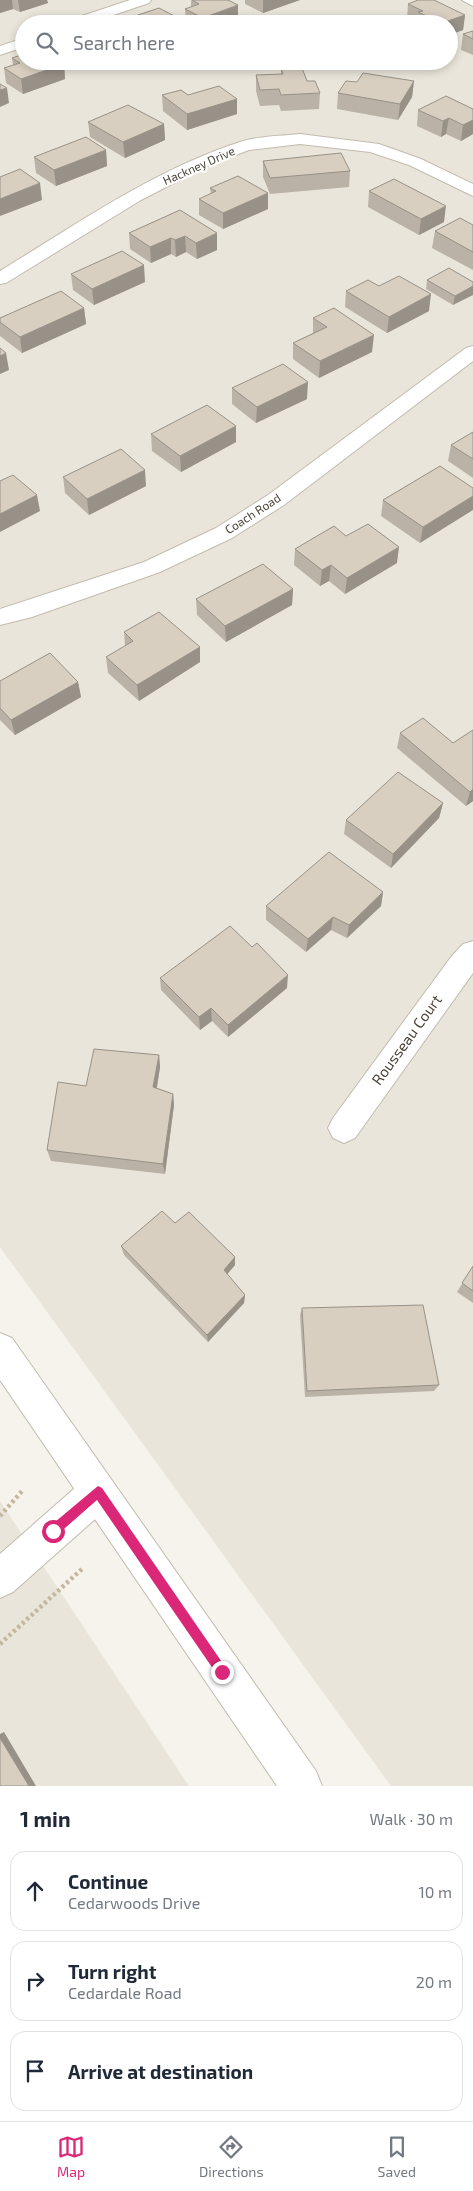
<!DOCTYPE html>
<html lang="en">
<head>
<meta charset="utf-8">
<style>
  body { margin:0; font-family:"Exo 2",sans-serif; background:#f6f6f7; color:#1f2937 }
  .stop { position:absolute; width:15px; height:15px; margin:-11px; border:4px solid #db2777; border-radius:50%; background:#fff }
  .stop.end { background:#db2777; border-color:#fff; box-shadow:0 1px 5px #0008 }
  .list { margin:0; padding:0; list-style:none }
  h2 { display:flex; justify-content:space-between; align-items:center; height:65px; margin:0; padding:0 20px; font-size:21px }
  h2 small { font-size:16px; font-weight:400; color:#747a83 }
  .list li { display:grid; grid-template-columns:32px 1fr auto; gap:15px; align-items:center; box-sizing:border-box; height:80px; margin:0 10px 10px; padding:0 10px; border:1px solid #e0e1e3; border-radius:15px }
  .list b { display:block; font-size:19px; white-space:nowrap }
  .list p { margin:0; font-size:16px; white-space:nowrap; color:#747a83 }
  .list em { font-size:16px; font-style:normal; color:#747a83 }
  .icon { flex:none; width:28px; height:28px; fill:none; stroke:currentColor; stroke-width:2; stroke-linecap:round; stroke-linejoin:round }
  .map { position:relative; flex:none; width:473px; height:1786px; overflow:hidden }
  .search { position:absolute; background:#fff; box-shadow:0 2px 8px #0003; left:15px; right:15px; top:15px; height:55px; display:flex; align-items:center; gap:12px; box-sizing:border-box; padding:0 18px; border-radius:28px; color:#747a83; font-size:19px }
  .sheet { height:335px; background:#fff }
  nav { display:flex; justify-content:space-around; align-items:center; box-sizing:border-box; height:70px; border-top:1px solid #e0e1e3; background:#fff; font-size:14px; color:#747a83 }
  nav a { display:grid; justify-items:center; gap:2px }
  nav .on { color:#db2777 }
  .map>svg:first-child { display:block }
</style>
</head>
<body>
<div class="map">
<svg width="473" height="1786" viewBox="0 0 473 1786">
  <rect width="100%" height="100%" fill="#f6f3ec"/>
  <path fill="#eae5da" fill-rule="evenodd" d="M 0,0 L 473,0 L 473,1786 L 391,1786 L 0,1247 ZM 24,24 L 449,24 L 449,61 L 24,61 Z
    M 0,1501 L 189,1786 L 0,1786 Z"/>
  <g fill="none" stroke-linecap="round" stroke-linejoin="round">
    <g stroke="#c2bbae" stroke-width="2">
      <path id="minor" d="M 130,0 L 151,0 L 149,3 L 87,24 L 65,24 L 67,21 Z
        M 462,0 L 473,0 L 473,6 Z
        M 24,38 L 24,47 L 0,55 L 0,46 Z
        M 300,134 L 379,144 L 421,159 L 473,184 L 473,196 L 409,165 L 370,152 L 300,144 L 249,150 L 209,165 L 141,200 L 6,283 L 0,284 L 0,271 C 77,224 154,170 240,142 C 258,136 281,136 300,134 Z
        M 473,346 L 473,361 L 284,505 L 232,538 L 160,572 L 32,617 L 0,625 L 0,609 L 144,562 L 216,528 L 268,495 L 466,348 Z
        M 473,941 L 473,973 L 355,1138 L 344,1143 L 333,1138 L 328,1128 L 333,1118 L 451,957 L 463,944 Z
        M 98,1474 L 111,1479 L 116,1492 L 111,1505 L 13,1592 L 0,1598 L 0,1554 L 85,1479 Z"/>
    </g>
    <g stroke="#c2bbae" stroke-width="2">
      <path id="tertiary" d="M 0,1333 L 12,1338 L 316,1771 L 322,1786 L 277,1786 L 0,1380 Z"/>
    </g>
    <path stroke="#c4b79f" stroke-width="4.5" stroke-dasharray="3 3" stroke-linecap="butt" d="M 0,1516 L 24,1489
      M 0,1644 L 82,1569"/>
    <use href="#minor" fill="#fff" fill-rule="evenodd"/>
    <use href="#tertiary" fill="#fff" fill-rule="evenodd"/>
  </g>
  <path fill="#bab2a6" d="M 0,0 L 47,0 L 48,3 L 20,12 L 13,9 L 0,13 Z
    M 191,0 L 238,20 L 229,24 L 186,24 L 185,9 L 191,7 Z
    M 245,0 L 300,0 L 263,13 L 245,4 Z
    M 408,4 L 465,15 L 463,30 L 449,35 L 449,24 L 417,24 L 407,19 Z
    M 473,31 L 473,55 L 461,50 L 463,34 Z
    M 12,58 L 64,64 L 65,79 L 23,94 L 6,83 L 4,68 L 13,65 Z
    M 65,61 L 95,61 L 76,68 Z
    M 281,69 L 307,81 L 320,93 L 319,109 L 281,111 L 279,105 L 260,106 L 256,91 L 256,75 L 281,74 Z
    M 414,81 L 412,97 L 398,120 L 337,109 L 338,93 L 357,82 Z
    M 162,95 L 188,95 L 237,99 L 237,114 L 187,130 L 163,111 Z
    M 473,109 L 473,134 L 461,141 L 446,134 L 441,137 L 417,126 L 418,110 Z
    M 88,122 L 164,124 L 165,140 L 125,158 L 90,137 Z
    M 106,150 L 107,166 L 56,186 L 36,173 L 34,157 Z
    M 263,161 L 350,171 L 349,187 L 270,194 L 263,177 Z
    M 210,188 L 268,209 L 223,229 L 199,215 L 199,199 L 211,194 Z
    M 369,191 L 444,222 L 419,235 L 368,207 Z
    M 180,210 L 217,250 L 197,259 L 186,252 L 176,257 L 171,254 L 151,263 L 130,249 L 129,233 Z
    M 473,225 L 473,270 L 432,248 L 435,231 Z
    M 71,274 L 145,282 L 94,305 L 73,290 Z
    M 427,280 L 473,282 L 453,305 L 426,289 Z
    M 379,286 L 429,311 L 387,333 L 345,307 L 346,291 Z
    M 84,308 L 86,324 L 22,353 L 0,336 L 0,318 Z
    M 313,318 L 372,352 L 319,378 L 293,359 L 293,343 L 313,333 Z
    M 232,388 L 307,399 L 256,423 L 232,404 Z
    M 473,432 L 473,478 L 448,461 L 451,445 Z
    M 151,434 L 236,442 L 181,472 L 152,451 Z
    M 440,466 L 420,543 L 381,516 L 383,500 Z
    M 63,477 L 146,486 L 89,515 L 65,493 Z
    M 346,536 L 397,563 L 345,594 L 329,581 L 320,586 L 294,565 L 295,549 Z
    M 293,589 L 292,605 L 226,642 L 197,615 L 196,599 Z
    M 124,632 L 200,647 L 200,662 L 139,701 L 108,673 L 106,657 L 125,646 Z
    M 0,681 L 78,682 L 81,697 L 15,735 L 0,720 Z
    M 400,733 L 453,743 L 473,801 L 466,806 L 397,748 Z
    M 443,803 L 439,818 L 391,868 L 344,834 L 346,820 Z
    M 383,892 L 381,906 L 347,938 L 331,930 L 306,952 L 266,920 L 266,906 Z
    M 252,947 L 287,988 L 228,1037 L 212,1021 L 200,1030 L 161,990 L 160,978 Z
    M 159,1055 L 160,1067 L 157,1088 L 173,1094 L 174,1105 L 165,1174 L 51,1161 L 47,1150 L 86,1086 Z
    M 175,1223 L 235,1257 L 235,1265 L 227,1274 L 245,1295 L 244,1303 L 208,1342 L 124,1255 L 121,1246 Z
    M 473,1266 L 473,1303 L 457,1292 Z
    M 302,1308 L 439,1385 L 434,1391 L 305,1397 L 300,1315 Z"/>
  <path fill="#979187" d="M 0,0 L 12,0 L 13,9 L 0,13 Z
    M 18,0 L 47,0 L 48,3 L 20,12 Z
    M 263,0 L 300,0 L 263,13 Z
    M 238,5 L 238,20 L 229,24 L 204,24 L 203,18 Z
    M 465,15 L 463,30 L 449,35 L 449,24 L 442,23 Z
    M 178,18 L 178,24 L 162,24 Z
    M 75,61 L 95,61 L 76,68 Z
    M 64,64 L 65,79 L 23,94 L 21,79 Z
    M 414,81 L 412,97 L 398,120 L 400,104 Z
    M 7,88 L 9,103 L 0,107 L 0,90 Z
    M 237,99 L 237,114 L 187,130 L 187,114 Z
    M 449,118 L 446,134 L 441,137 L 443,121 Z
    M 473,120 L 473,134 L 461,141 L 463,125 Z
    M 164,124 L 165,140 L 125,158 L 123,142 Z
    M 106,150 L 107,166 L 56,186 L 54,170 Z
    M 40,183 L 42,200 L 0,216 L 0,199 Z
    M 268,193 L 268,209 L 223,229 L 223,213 Z
    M 446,206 L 444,222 L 419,235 L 421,219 Z
    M 217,233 L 217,250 L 197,259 L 196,243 Z
    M 185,236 L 186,252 L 176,257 L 175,240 Z
    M 171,238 L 171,254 L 151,263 L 150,247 Z
    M 144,265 L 145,282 L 94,305 L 92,289 Z
    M 473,286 L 473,295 L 453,305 L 455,296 Z
    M 431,294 L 429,311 L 387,333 L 389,317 Z
    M 84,308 L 86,324 L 22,353 L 20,337 Z
    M 374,335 L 372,352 L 319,378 L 320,361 Z
    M 6,353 L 9,370 L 0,374 L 0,356 Z
    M 308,382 L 307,399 L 256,423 L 257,407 Z
    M 236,426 L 236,442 L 181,472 L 180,456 Z
    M 145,470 L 146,486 L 89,515 L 87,499 Z
    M 37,495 L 40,511 L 0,532 L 0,514 Z
    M 473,496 L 473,510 L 420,543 L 423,527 Z
    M 399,547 L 397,563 L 345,594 L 347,578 Z
    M 331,565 L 329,581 L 320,586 L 322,570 Z
    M 293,589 L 292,605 L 226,642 L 225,626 Z
    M 200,647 L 200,662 L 139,701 L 137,685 Z
    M 78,682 L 81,697 L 15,735 L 11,720 Z
    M 473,789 L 473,801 L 466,806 L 470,792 Z
    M 443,803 L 439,818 L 391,868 L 393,854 Z
    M 383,892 L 381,906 L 347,938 L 349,925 Z
    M 333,917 L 331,930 L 306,952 L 308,939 Z
    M 288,975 L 287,988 L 228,1037 L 228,1025 Z
    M 211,1008 L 212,1021 L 200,1030 L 199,1017 Z
    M 159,1055 L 160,1067 L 155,1098 L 153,1087 Z
    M 173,1094 L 174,1105 L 165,1174 L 163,1164 Z
    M 235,1257 L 235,1265 L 224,1278 L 224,1270 Z
    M 245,1295 L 244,1303 L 208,1342 L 207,1335 Z
    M 4,1732 L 36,1786 L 29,1786 L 0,1738 L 0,1734 Z"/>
  <path fill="#d8cfc1" stroke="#979187" d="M 192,0 L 228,0 L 238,5 L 203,18 L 185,9 L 199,4 Z
    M 418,0 L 434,0 L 465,15 L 442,23 L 418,12 L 423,11 L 408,4 Z
    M 159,8 L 178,18 L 162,24 L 121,24 L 117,22 Z
    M 473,31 L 473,39 L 463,34 Z
    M 24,54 L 24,61 L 60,61 L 64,64 L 21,79 L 4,68 L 20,63 L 12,58 Z
    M 302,68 L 307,81 L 315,81 L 320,93 L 281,95 L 279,89 L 260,90 L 256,75 L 283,74 L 281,69 Z
    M 363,73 L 414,81 L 400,104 L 338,93 L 346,81 L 357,82 Z
    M 0,84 L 7,88 L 0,90 Z
    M 219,86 L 237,99 L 187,114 L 162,95 L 181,90 L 188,95 Z
    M 446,96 L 473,109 L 473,120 L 463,125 L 449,118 L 443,121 L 418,110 Z
    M 128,105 L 164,124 L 123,142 L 88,122 Z
    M 86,137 L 106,150 L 54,170 L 34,157 Z
    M 341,153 L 350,171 L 270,178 L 263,161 Z
    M 20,169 L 40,183 L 0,199 L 0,177 Z
    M 238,176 L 268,193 L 223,213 L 199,199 L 216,191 L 210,188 Z
    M 394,179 L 446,206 L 421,219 L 369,191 Z
    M 180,210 L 217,233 L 196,243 L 185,236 L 175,240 L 171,238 L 150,247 L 129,233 Z
    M 460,218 L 473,225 L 473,252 L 435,231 Z
    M 122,251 L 144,265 L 92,289 L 71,274 Z
    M 449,268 L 473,282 L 473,286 L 455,296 L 427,280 Z
    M 399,276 L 431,294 L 389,317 L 346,291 L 368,280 L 379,286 Z
    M 61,291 L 84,308 L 20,337 L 0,322 L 0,318 Z
    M 334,308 L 374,335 L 320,361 L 293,343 L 327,327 L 313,318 Z
    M 0,348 L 6,353 L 0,356 Z
    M 283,364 L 308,382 L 257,407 L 232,388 Z
    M 207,405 L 236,426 L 180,456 L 151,434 Z
    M 473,432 L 473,459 L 451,445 Z
    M 121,449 L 145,470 L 87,499 L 63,477 Z
    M 440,466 L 473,488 L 473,496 L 423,527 L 383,500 Z
    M 13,475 L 37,495 L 0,514 L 0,481 Z
    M 368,524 L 399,547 L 347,578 L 331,565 L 322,570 L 295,549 L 334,526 L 346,536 Z
    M 263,564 L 293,589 L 225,626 L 196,599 Z
    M 159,612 L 200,647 L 137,685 L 106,657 L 133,641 L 124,632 Z
    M 50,653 L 78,682 L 11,720 L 0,708 L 0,681 Z
    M 423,718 L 453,743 L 473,730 L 473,789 L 470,792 L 400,733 Z
    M 398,772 L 443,803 L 393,854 L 346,820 Z
    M 329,852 L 383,892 L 349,925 L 333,917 L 308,939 L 266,906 Z
    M 230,926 L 252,947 L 257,943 L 288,975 L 228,1025 L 211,1008 L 199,1017 L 160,978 Z
    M 94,1049 L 159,1055 L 153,1087 L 173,1094 L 163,1164 L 47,1150 L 58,1082 L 86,1086 Z
    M 162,1211 L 175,1223 L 189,1212 L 235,1257 L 224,1270 L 245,1295 L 207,1335 L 121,1246 Z
    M 473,1266 L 473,1291 L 462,1283 Z
    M 423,1305 L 439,1385 L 307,1391 L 302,1308 Z
    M 0,1738 L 29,1786 L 0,1786 Z"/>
  <path fill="#db2777" d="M 98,1486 L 102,1488 L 226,1668 L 226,1676 L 218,1676 L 97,1500 L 57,1535 L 49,1535 L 49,1527 Z"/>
  <g text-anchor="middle" stroke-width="4.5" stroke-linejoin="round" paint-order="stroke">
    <g font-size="12" fill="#4b4439" stroke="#fff">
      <text transform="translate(199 166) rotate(-24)" y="4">Hackney Drive</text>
      <text transform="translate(253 514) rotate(-33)" y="4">Coach Road</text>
    </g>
    <g font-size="15" fill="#4b4439" stroke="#fff">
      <text transform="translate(407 1040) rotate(-54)" y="5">Rousseau Court</text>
    </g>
  </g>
</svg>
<div class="stop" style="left:53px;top:1531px"></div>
<div class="stop end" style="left:222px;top:1672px"></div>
<div class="search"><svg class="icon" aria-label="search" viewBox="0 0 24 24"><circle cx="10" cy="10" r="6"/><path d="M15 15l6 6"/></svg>Search here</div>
</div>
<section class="sheet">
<h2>1 min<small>Walk · 30 m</small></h2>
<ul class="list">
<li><svg class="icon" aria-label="ahead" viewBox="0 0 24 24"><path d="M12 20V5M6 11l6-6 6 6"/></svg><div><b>Continue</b><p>Cedarwoods Drive</p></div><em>10 m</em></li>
<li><svg class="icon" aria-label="right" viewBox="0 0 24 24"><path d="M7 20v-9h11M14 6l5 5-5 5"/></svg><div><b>Turn right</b><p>Cedardale Road</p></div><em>20 m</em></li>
<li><svg class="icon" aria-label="arrive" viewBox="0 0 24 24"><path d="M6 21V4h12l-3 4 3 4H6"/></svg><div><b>Arrive at destination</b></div></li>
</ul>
</section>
<nav>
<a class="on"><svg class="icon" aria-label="map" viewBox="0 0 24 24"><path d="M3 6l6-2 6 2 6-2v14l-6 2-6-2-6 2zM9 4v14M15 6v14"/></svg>Map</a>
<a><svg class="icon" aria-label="directions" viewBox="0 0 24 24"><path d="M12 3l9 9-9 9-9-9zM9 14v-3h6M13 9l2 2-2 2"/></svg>Directions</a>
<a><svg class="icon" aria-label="saved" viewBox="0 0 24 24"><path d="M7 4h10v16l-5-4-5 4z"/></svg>Saved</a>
</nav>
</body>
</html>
